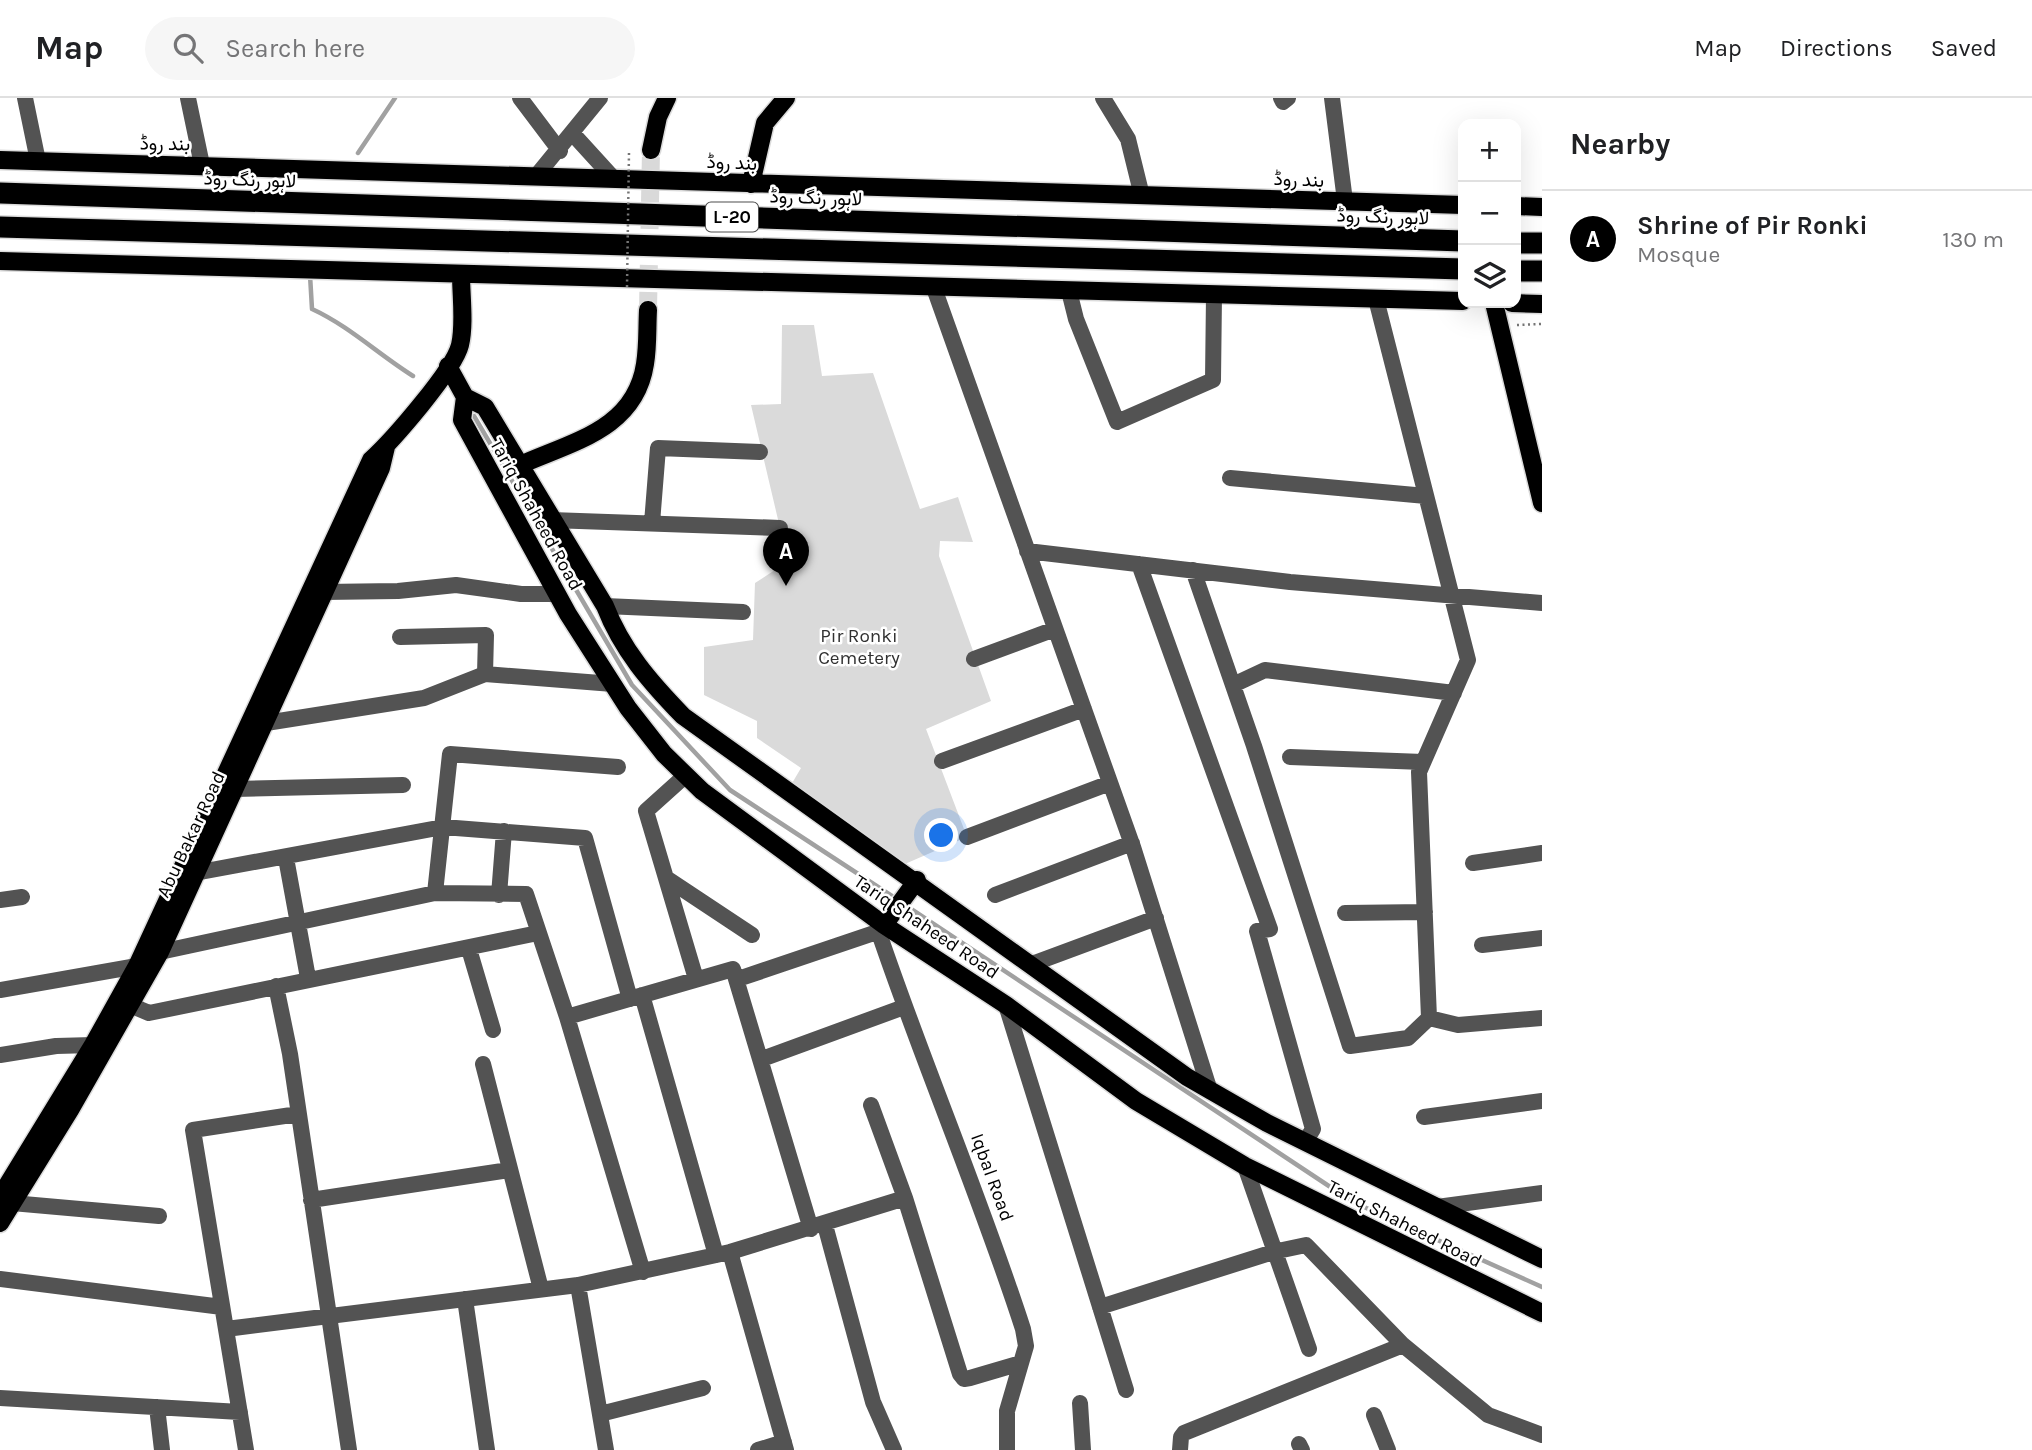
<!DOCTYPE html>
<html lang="en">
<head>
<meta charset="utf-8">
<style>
  body { margin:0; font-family:Karla,Vazirmatn,sans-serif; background:#f6f6f6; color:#202124 }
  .controls { position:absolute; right:21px; top:21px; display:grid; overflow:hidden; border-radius:14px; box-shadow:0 7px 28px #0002 }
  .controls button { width:63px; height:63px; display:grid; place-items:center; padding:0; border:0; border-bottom:2px solid #e0e0e0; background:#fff; color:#202124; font:35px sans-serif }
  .you { position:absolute; left:942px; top:738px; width:24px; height:24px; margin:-18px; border:5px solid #fff; border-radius:50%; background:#1a73e8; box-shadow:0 0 0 10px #1a73e833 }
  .badge { display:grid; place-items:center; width:46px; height:46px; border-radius:50%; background:#000; color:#fff; font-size:23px; font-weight:700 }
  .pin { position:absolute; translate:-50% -58px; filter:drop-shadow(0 2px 4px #0008) }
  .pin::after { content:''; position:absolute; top:37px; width:24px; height:21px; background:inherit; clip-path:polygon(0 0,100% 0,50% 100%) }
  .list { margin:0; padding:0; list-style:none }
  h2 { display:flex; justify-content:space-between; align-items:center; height:91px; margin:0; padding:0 28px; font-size:30px }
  h2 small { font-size:23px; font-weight:400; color:#757577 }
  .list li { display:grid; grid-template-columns:46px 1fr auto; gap:21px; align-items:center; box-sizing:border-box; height:98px; padding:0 28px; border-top:2px solid #e0e0e0 }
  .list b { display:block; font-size:26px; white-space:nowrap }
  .list p { margin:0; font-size:23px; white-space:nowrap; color:#757577 }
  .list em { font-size:23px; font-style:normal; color:#757577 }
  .icon { flex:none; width:38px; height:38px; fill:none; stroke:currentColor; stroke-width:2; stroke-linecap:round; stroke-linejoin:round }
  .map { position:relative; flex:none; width:1542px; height:1352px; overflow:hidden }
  header { display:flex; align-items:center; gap:42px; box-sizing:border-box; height:98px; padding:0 35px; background:#fff; border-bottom:2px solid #e0e0e0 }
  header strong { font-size:33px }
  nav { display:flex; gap:38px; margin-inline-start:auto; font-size:24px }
  .search { width:490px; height:63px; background:#f6f6f6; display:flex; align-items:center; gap:18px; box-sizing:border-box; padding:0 24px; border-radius:38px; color:#757577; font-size:26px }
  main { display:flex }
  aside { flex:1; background:#fff }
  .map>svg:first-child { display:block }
</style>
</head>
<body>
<header>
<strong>Map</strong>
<div class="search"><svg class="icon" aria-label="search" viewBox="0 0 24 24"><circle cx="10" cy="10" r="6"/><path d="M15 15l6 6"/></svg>Search here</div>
<nav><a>Map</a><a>Directions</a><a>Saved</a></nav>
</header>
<main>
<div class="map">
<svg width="1542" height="1352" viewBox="0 0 1542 1352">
  <rect width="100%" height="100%" fill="#fff"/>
  <path fill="#dadada" d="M 782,227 L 814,227 L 822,278 L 873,275 L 920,411 L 958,399 L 973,444 L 940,443 L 939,458 L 991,603 L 926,631 L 967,739 L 898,769 L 788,692 L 801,670 L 757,640 L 757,623 L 704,597 L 704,549 L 753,542 L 755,485 L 778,470 L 780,430 L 751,307 L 781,306 Z"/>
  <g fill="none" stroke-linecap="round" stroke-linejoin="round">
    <path stroke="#a1a1a1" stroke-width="4.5" d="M 358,55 L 395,0
      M 310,177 L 312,211 C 349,228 378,256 413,278
      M 474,318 L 632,587 L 730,692 L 898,802
      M 905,807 L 1353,1104 L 1542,1189"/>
    <path stroke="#d9d9d9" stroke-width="18" stroke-dasharray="18 9" stroke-linecap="butt" d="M 648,212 L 651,52"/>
    <g stroke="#dbdbdb" stroke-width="21">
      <path id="major" d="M 651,52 L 658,19 L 667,0
        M 0,62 L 1463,107
        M 751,86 L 765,25 L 786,0
        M 1516,108 L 1542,109
        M 0,163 L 1463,203
        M 1494,205 L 1542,405
        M 1512,205 L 1542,206
        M 448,268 L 465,299 L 485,309 L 605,508 C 622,552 650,584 683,618 L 1187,979 L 1267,1025 L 1542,1161
        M 465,299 L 462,322 L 568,516 L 628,610 L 664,656 L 702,693 L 884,827 L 1006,907 L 1136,1003 L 1245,1068 L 1542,1215
        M 518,368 C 571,344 635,332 645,266 C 648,248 647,230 648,212
        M 884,827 L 917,782
        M 0,1099 L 93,947 L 137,868 L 371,362 C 392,343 454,272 460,247 C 465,226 461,198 461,176
        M 0,1125 L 70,1012 L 160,854 L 381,370 L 386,349"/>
    </g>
    <g stroke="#dbdbdb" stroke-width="24">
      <path id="highway" d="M 0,95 L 1463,143
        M 0,129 L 1463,171
        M 1516,145 L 1542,145
        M 1516,173 L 1542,173"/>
    </g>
    <path stroke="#757575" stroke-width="2.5" stroke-dasharray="2 3.5" stroke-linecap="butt" d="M 1517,227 L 1542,226"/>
    <path stroke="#535353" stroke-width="16" d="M 25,0 L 38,63
      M 188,0 L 202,67
      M 520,0 L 560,53
      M 1103,0 L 1128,41 L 1142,98
      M 1281,0 L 1283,4 L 1288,0
      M 1332,0 L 1345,103
      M 573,36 L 614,81
      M 537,77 L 600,0
      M 934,190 L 1133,749 L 1210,993
      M 1069,193 L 1076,221 L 1117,324 L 1213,282 L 1214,197
      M 1230,380 L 1426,398
      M 551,422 L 780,430
      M 652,425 L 658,350 L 760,354
      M 1027,453 L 1290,484 L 1542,505
      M 1139,466 L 1270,831 L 1257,833 L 1313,1031 L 1305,1044
      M 1193,472 L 1254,648 L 1350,948 L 1408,940 L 1429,920 L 1419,674 L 1468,562 L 1376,201
      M 323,494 L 398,493 L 456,487 L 521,496 L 557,496
      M 605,508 L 743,514
      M 974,561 L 1055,531
      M 485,576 L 613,586
      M 1233,587 L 1265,572 L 1454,595
      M 266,625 L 424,600 L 485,576 L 486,537 L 400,539
      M 1290,659 L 1423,664
      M 942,663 L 1084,611
      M 686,677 L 646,713 L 696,881
      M 234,691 L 403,687
      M 967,739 L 1110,685
      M 286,760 L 308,880
      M 1473,765 L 1542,755
      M 195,775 L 443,729 L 585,740 L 630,901
      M 666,780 L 752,837
      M 435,795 L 450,656 L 618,669
      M 499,797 L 504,733
      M 995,797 L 1132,745
      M 0,802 L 22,799
      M 1345,815 L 1425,814
      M 884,827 L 880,838 C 925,970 980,1098 1023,1231 L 1026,1248 L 1007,1313 L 1007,1352
      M 1482,847 L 1542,840
      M 469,851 L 493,932
      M 160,854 L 435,795 L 526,796 L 567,919 L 643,1174
      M 1032,866 L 1156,820
      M 738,881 L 880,833
      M 276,888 L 290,956 L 349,1352
      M 0,892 L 137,868
      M 642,897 L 716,1157
      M 120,903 L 149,915 L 538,835
      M 1006,907 L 1126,1292
      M 567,919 L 733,871 L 811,1131
      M 1429,920 L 1458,927 L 1542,920
      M 0,957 L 56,948 L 93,947
      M 762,961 L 904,909
      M 483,966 L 541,1191
      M 871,1007 L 905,1100 L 960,1276 L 964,1281 L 970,1280 L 1021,1265
      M 1424,1019 L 1542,1003
      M 1245,1068 L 1309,1251
      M 311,1102 L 509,1072
      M 12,1105 L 159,1118
      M 1437,1109 L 1542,1095
      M 825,1127 L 873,1304 L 894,1352
      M 730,1154 L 786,1352
      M 0,1181 L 222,1209
      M 578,1187 L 606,1352
      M 465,1201 L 487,1352
      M 1100,1209 L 1273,1154 L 1306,1147 L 1403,1247 L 1488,1317 L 1542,1337
      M 226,1231 L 578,1187 L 730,1154 L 905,1100
      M 0,1300 L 240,1314
      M 1080,1305 L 1083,1352
      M 157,1309 L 162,1352
      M 600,1316 L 703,1290
      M 1374,1317 L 1388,1352
      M 1299,1346 L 1302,1352
      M 246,1352 L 193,1032 L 298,1016
      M 758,1352 L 784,1344
      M 1180,1352 L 1181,1339 L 1184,1335 L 1403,1247"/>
    <use href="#major" stroke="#000" stroke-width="18"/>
    <use href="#highway" stroke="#000" stroke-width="21"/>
    <path stroke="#757575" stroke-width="2.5" stroke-dasharray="2 3.5" stroke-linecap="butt" d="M 627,189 L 629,54"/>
  </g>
  <g text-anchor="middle" stroke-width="5" stroke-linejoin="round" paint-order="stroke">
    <rect fill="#fff" stroke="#4c4c4c" stroke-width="2" x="706" y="104.5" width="52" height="29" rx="5"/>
    <g font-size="18" font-weight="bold" fill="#000">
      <text x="732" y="125">L-20</text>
    </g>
    <g font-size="19" fill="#000" stroke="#fff">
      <text transform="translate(165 45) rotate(1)" y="7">بند روڈ</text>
      <text transform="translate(732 64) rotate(2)" y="7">بند روڈ</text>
      <text transform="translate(250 81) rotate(2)" y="7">لاہور رنگ روڈ</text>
      <text transform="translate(1299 81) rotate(2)" y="7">بند روڈ</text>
      <text transform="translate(816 99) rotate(2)" y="7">لاہور رنگ روڈ</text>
      <text transform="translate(1383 118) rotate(2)" y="7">لاہور رنگ روڈ</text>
      <text transform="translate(537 416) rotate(61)" y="7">Tariq Shaheed Road</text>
      <text transform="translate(190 736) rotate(-65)" y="7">Abu Bakar Road</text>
      <text transform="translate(927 828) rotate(34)" y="7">Tariq Shaheed Road</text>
      <text transform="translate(993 1079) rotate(70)" y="7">Iqbal Road</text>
      <text transform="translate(1405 1125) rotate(27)" y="7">Tariq Shaheed Road</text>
    </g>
    <g font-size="19" fill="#313131" stroke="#fff">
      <text x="859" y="544">Pir Ronki<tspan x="859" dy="22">Cemetery</tspan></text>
    </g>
  </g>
</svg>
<div class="controls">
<button>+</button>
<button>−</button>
<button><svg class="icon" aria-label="layers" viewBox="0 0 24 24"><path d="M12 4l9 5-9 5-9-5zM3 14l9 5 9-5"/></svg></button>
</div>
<div class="you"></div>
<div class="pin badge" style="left:786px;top:488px">A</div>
</div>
<aside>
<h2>Nearby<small></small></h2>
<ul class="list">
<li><span class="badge">A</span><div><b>Shrine of Pir Ronki</b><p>Mosque</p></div><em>130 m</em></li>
</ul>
</aside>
</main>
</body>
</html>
